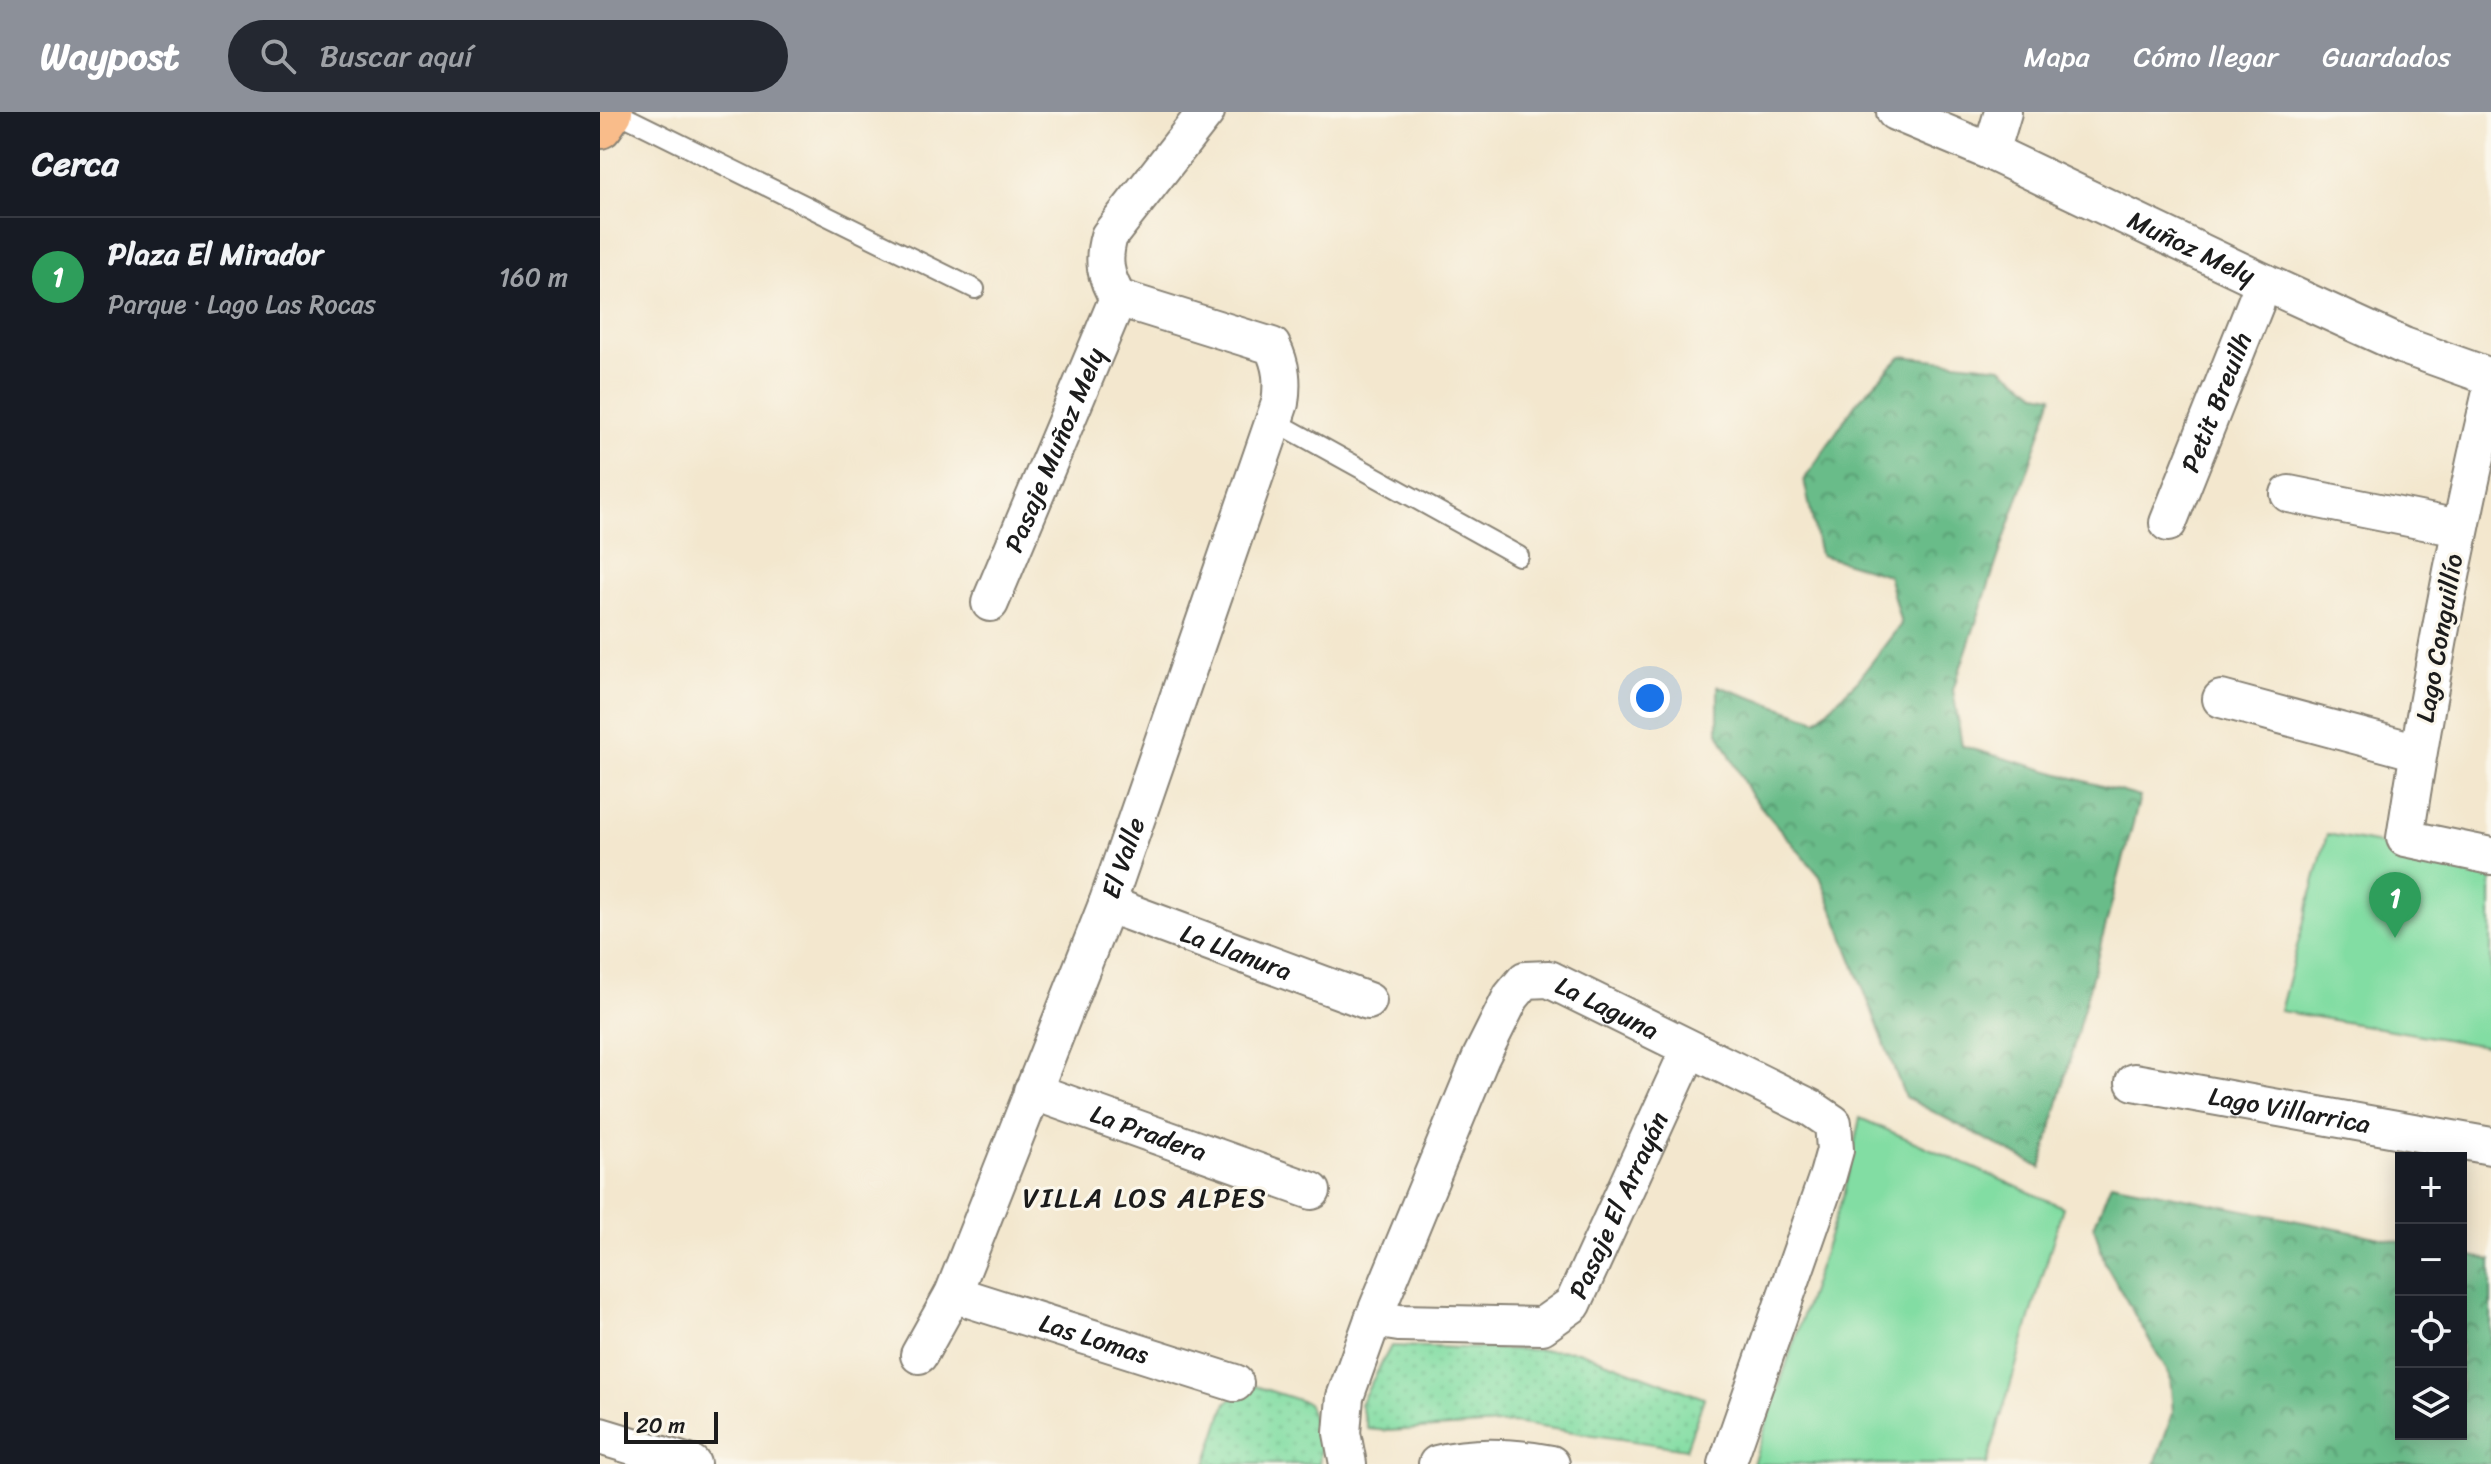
<!DOCTYPE html>
<html lang="es">
<head>
<meta charset="utf-8">
<style>
  body { margin:0; font-family:Sriracha,sans-serif; background:#242831; color:#f1f3f6 }
  .controls { position:absolute; right:24px; bottom:24px; display:grid; overflow:hidden; border-radius:0px; box-shadow:0 4px 20px #0003 }
  .controls button { width:72px; height:72px; display:grid; place-items:center; padding:0; border:0; border-bottom:2px solid #363941; background:#171b24; color:#f1f3f6; font:40px sans-serif }
  .scale { position:absolute; left:24px; bottom:20px; width:94px; box-sizing:border-box; padding-left:8px; border:4px solid #1c1c1c; border-top:0; font-size:22px; line-height:28px; white-space:nowrap; color:#1c1c1c; -webkit-text-stroke:6px #fbf7ec; paint-order:stroke }
  .you { position:absolute; left:1050px; top:586px; width:28px; height:28px; margin:-20px; border:6px solid #fff; border-radius:50%; background:#1a73e8; box-shadow:0 0 0 12px #1a73e833 }
  .badge { display:grid; place-items:center; width:52px; height:52px; border-radius:50%; background:#8c9099; color:#fff; font-size:26px; font-weight:700 }
  .pin { position:absolute; translate:-50% -66px; filter:drop-shadow(0 2px 4px #0008) }
  .pin::after { content:''; position:absolute; top:42px; width:28px; height:24px; background:inherit; clip-path:polygon(0 0,100% 0,50% 100%) }
  .list { margin:0; padding:0; list-style:none }
  h2 { display:flex; justify-content:space-between; align-items:center; height:104px; margin:0; padding:0 32px; font-size:34px }
  h2 small { font-size:26px; font-weight:400; color:#9ea1a6 }
  .list li { display:grid; grid-template-columns:52px 1fr auto; gap:24px; align-items:center; box-sizing:border-box; height:120px; padding:0 32px; border-top:2px solid #363941 }
  .list b { display:block; font-size:30px; white-space:nowrap }
  .list p { margin:0; font-size:26px; white-space:nowrap; color:#9ea1a6 }
  .list em { font-size:26px; font-style:normal; color:#9ea1a6 }
  .icon { flex:none; width:44px; height:44px; fill:none; stroke:currentColor; stroke-width:2; stroke-linecap:round; stroke-linejoin:round }
  .map { position:relative; flex:none; width:1891px; height:1352px; overflow:hidden }
  header { display:flex; align-items:center; gap:48px; box-sizing:border-box; height:112px; padding:0 40px; background:#8c9099; color:#fff }
  header strong { font-size:38px }
  nav { display:flex; gap:44px; margin-inline-start:auto; font-size:28px }
  .search { width:560px; height:72px; background:#242831; display:flex; align-items:center; gap:20px; box-sizing:border-box; padding:0 28px; border-radius:44px; color:#9ea1a6; font-size:30px }
  main { display:flex }
  aside { flex:1; background:#171b24 }
  .map>svg:first-child { display:block }
</style>
</head>
<body>
<header>
<strong>Waypost</strong>
<div class="search"><svg class="icon" aria-label="search" viewBox="0 0 24 24"><circle cx="10" cy="10" r="6"/><path d="M15 15l6 6"/></svg>Buscar aquí</div>
<nav><a>Mapa</a><a>Cómo llegar</a><a>Guardados</a></nav>
</header>
<main>
<aside>
<h2>Cerca<small></small></h2>
<ul class="list">
<li><span class="badge" style="background:#2e9e5b">1</span><div><b>Plaza El Mirador</b><p>Parque · Lago Las Rocas</p></div><em>160 m</em></li>
</ul>
</aside>
<div class="map">
<svg width="1891" height="1352" viewBox="0 0 1891 1352">
  <defs>
    <pattern id="grass-dots" width="8" height="8" patternUnits="userSpaceOnUse" patternTransform="scale(2)"><rect width="8" height="8" fill="#82dda3"/><path d="M2 2h.1M6 6h.1" fill="none" stroke="#70bd8c" stroke-width="1.8" stroke-linecap="round"/></pattern>
    <pattern id="forest-crowns" width="20" height="18" patternUnits="userSpaceOnUse" patternTransform="scale(2)"><rect width="20" height="18" fill="#69bc89"/><path d="M2 6a3 3 0 1 1 6 0M12 15a3 3 0 1 1 6 0" fill="none" stroke="#56986f"/></pattern>
  </defs>
  <rect width="100%" height="100%" fill="#fbf7ec"/>
  <filter id="ink" filterUnits="userSpaceOnUse"><feTurbulence type="fractalNoise" baseFrequency=".0125" numOctaves="2"/><feDisplacementMap in="SourceGraphic" scale="16" xChannelSelector="R" yChannelSelector="G"/><feConvolveMatrix kernelMatrix="1 2 1 2 8 2 1 2 1" color-interpolation-filters="sRGB"/></filter>
  <filter id="wash" filterUnits="userSpaceOnUse"><feTurbulence type="fractalNoise" baseFrequency=".006" numOctaves="4" result="noise"/><feDisplacementMap in="SourceGraphic" scale="32" xChannelSelector="R" yChannelSelector="G"/><feGaussianBlur stdDeviation="1.8" result="paint"/><feColorMatrix in="noise" values="0 0 0 0 0 0 0 0 0 0 0 0 0 0 0 0 0 1.4 0 .05"/><feComposite in="paint" operator="in"/></filter>
  <g filter="url(#wash)">
    <rect width="100%" height="100%" fill="#f3e7ce"/>
    <path fill="url(#grass-dots)" stroke="#4f7c60" stroke-width="2" d="M 791,1234 L 978,1239 L 1104,1286 L 1086,1337 L 914,1311 L 788,1319 L 768,1317 L 760,1292 Z
      M 652,1273 L 708,1291 L 721,1337 L 719,1352 L 606,1352 L 626,1291 Z"/>
    <path fill="url(#forest-crowns)" stroke="#426c52" stroke-width="2" d="M 1301,244 L 1401,255 L 1437,281 L 1453,284 L 1353,578 L 1362,634 L 1540,685 L 1441,1056 L 1305,985 L 1220,764 L 1150,682 L 1118,620 L 1118,574 L 1217,608 L 1258,568 L 1301,512 L 1288,463 L 1220,443 L 1204,368 L 1256,291 Z
      M 1511,1071 L 1801,1130 L 1801,1322 L 1861,1322 L 1861,1142 L 1891,1148 L 1891,1352 L 1555,1352 L 1573,1300 L 1570,1264 L 1505,1151 L 1494,1114 Z"/>
    <path fill="#82dda3" stroke="#4f7c60" stroke-width="2" d="M 1727,722 L 1891,753 L 1891,935 L 1680,899 Z
      M 1260,1006 L 1463,1095 L 1387,1352 L 1153,1352 L 1244,1080 Z"/>
  </g>
  <g filter="url(#ink)">
    <g fill="none" stroke-linecap="round" stroke-linejoin="round">
      <g stroke="#888275" stroke-width="22">
        <path id="service" d="M 16,0 L 375,177
          M 673,308 L 919,444"/>
      </g>
      <g stroke="#888275" stroke-width="40">
        <g id="minor">
          <path id="s1" d="M 1295,0 L 1391,40 L 1664,170 L 1804,234 L 1891,265"/>
          <path d="M 1391,40 L 1403,0"/>
          <path d="M 1891,280 C 1856,428 1828,576 1805,726 L 1891,744"/>
          <path d="M 1689,382 L 1859,416"/>
          <path id="s2" d="M 1568,411 L 1664,170"/>
          <path id="s3" d="M 390,491 L 518,186"/>
          <path d="M 1621,587 L 1818,640"/>
          <path id="s4" d="M 507,792 L 768,889"/>
          <path id="s5" d="M 1534,970 L 1891,1034"/>
          <path id="s6" d="M 432,979 L 712,1079"/>
          <path id="s7" d="M 353,1182 L 635,1271"/>
          <path id="s8" d="M 773,1207 L 799,1211 L 942,1214 L 973,1192 L 1089,938"/>
          <path id="s9" d="M 319,1243 L 353,1182 L 507,792 L 680,291 C 683,270 682,254 672,234 L 518,186 C 505,165 502,148 509,124 L 606,0"/>
          <path d="M 0,1324 L 92,1352"/>
          <path id="s10" d="M 748,1352 L 742,1321 L 745,1285 L 773,1207 L 881,945 L 911,885 L 925,868 L 949,867 L 1211,996 L 1233,1011 L 1235,1038 L 1228,1063 L 1127,1352"/>
          <path d="M 837,1352 C 873,1343 915,1345 951,1352"/>
        </g>
      </g>
      <g stroke="#888275" stroke-width="48">
        <path id="primary" d="M 0,14 L 10,0"/>
      </g>
      <use href="#service" stroke="#fff" stroke-width="18"/>
      <use href="#minor" stroke="#fff" stroke-width="36"/>
      <use href="#primary" stroke="#f9bc8a" stroke-width="44"/>
    </g>
  </g>
  <g text-anchor="middle" stroke-width="6" stroke-linejoin="round" paint-order="stroke">
    <g font-size="26" fill="#1c1c1c" stroke="#fbf7ec">
      <text dy="9" stroke="none"><textPath href="#s1" startOffset="326">Muñoz Mely</textPath></text>
      <text dy="9" stroke="none"><textPath href="#s2" startOffset="130">Petit Breuilh</textPath></text>
      <text dy="9" stroke="none"><textPath href="#s3" startOffset="166">Pasaje Muñoz Mely</textPath></text>
      <text transform="translate(1839 526) rotate(-80)" y="9">Lago Conguillío</text>
      <text dy="9" stroke="none"><textPath href="#s9" startOffset="538">El Valle</textPath></text>
      <text dy="9" stroke="none"><textPath href="#s4" startOffset="138">La Llanura</textPath></text>
      <text dy="9" stroke="none"><textPath href="#s10" startOffset="612">La Laguna</textPath></text>
      <text dy="9" stroke="none"><textPath href="#s5" startOffset="158">Lago Villarrica</textPath></text>
      <text dy="9" stroke="none"><textPath href="#s6" startOffset="124">La Pradera</textPath></text>
      <text dy="9" stroke="none"><textPath href="#s8" startOffset="316">Pasaje El Arrayán</textPath></text>
      <text dy="9" stroke="none"><textPath href="#s7" startOffset="148">Las Lomas</textPath></text>
    </g>
    <g font-size="28" letter-spacing="2" fill="#1c1c1c" stroke="#fbf7ec">
      <text x="545" y="1095">VILLA LOS ALPES</text>
    </g>
  </g>
</svg>
<div class="controls">
<button>+</button>
<button>−</button>
<button><svg class="icon" aria-label="locate" viewBox="0 0 24 24"><circle cx="12" cy="12" r="6"/><path d="M12 2v4M12 18v4M2 12h4M18 12h4"/></svg></button>
<button><svg class="icon" aria-label="layers" viewBox="0 0 24 24"><path d="M12 4l9 5-9 5-9-5zM3 14l9 5 9-5"/></svg></button>
</div>
<div class="scale">20 m</div>
<div class="you"></div>
<div class="pin badge" style="left:1795px;top:826px;background:#2e9e5b">1</div>
</div>
</main>
</body>
</html>
